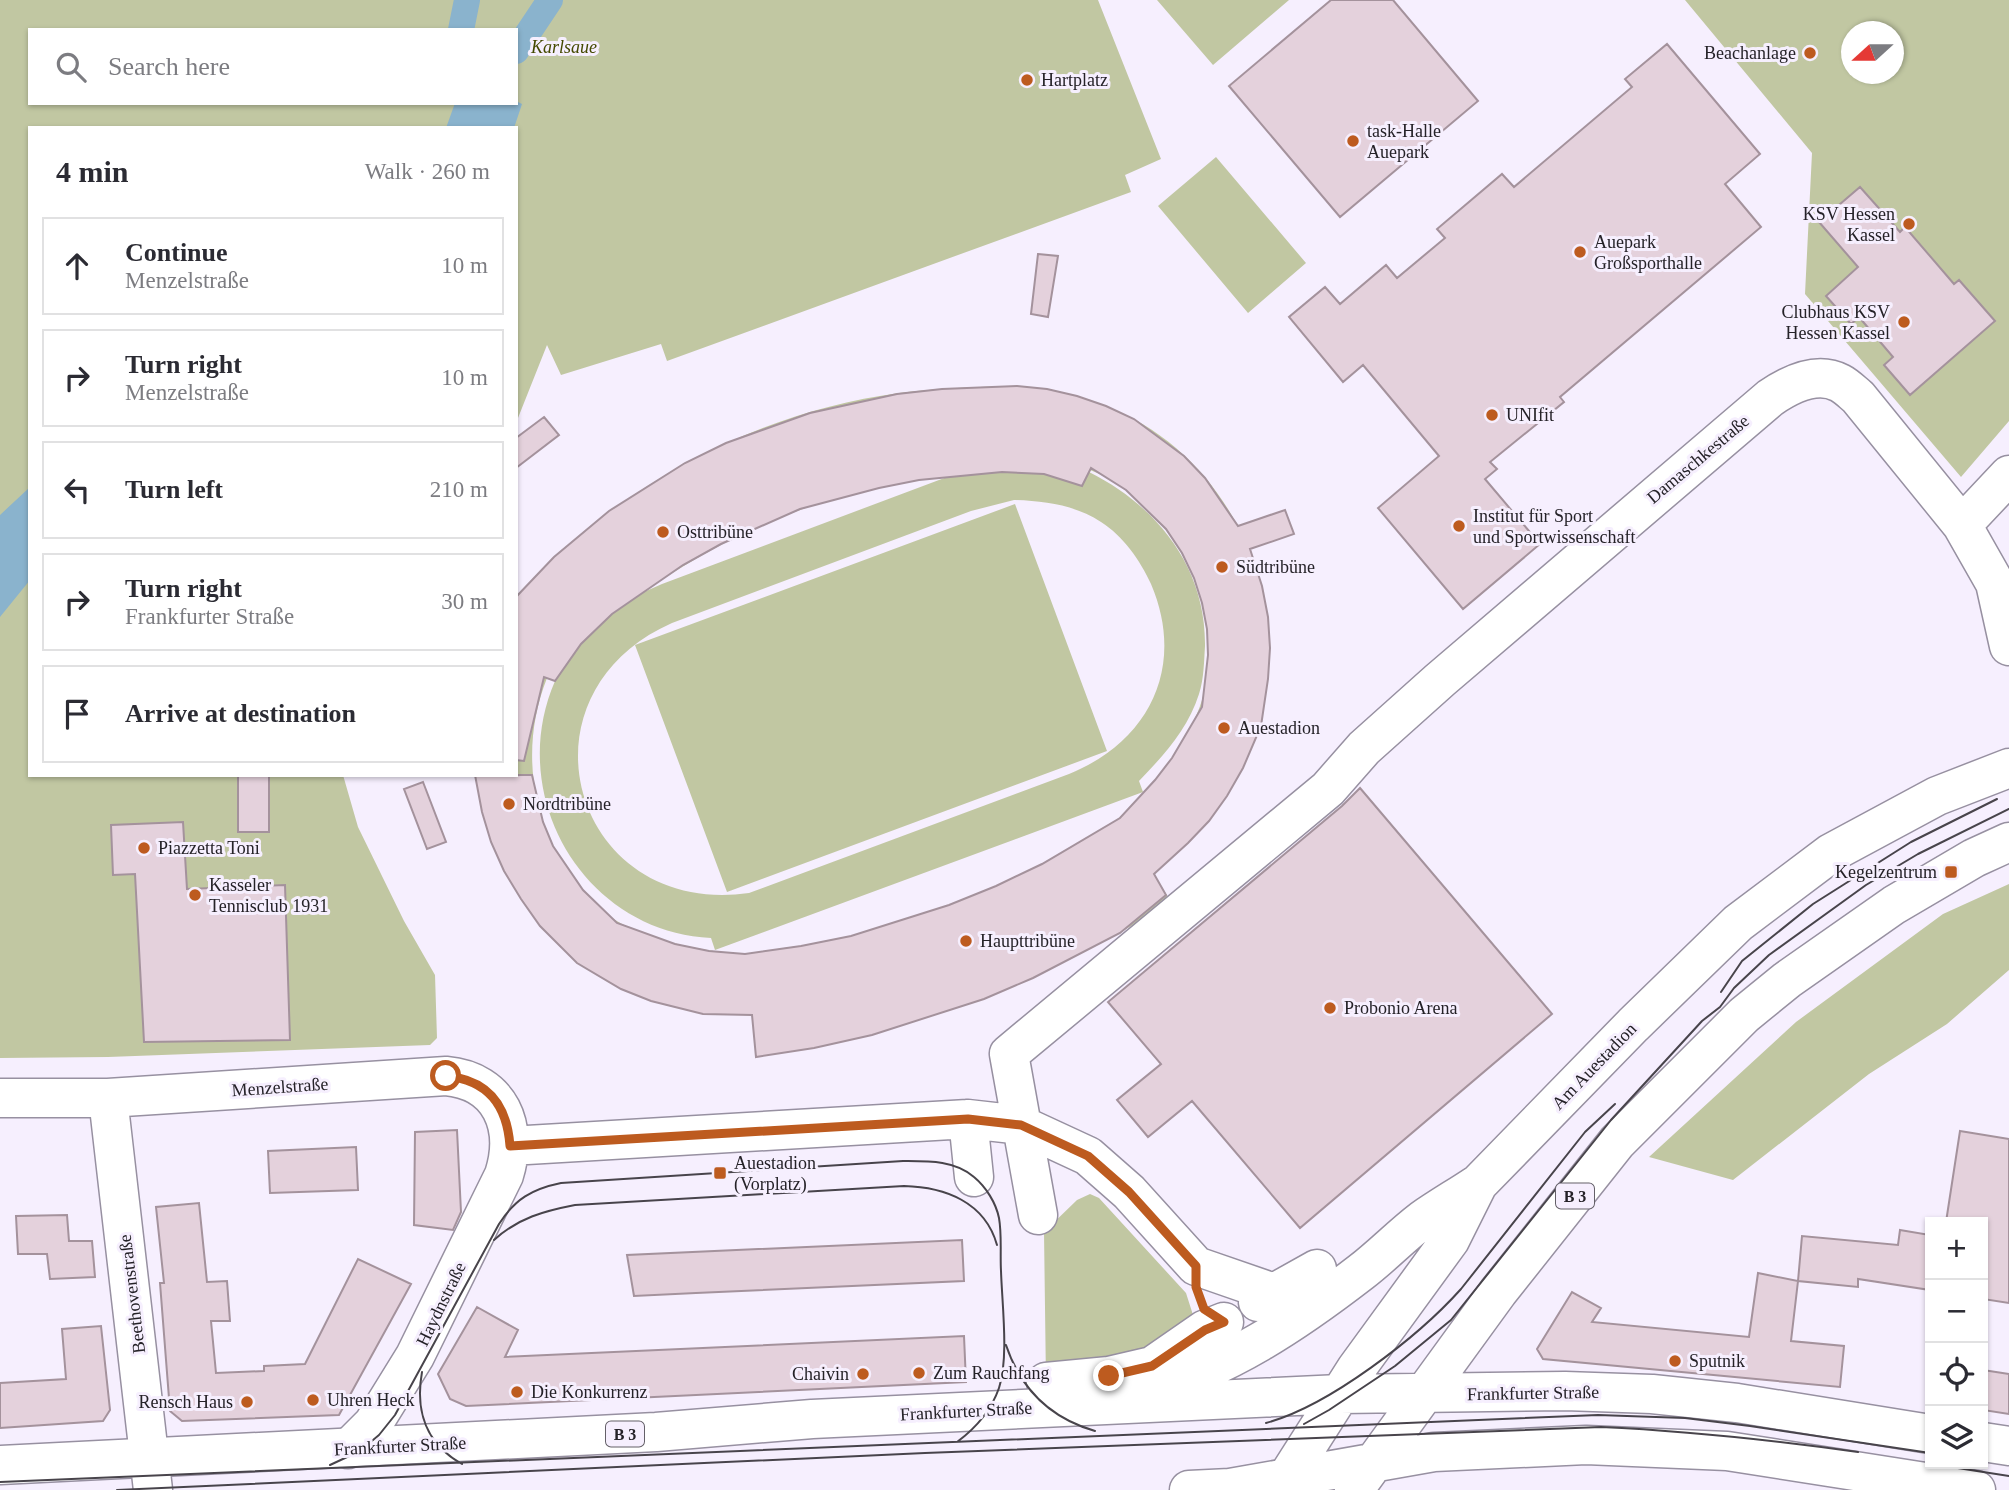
<!DOCTYPE html>
<html lang="en">
<head>
<meta charset="utf-8">
<style>
  body { margin:0; font-family:Georgia,serif; background:#f7f7f7; color:#2b2b33 }
  .controls { position:absolute; right:21px; bottom:21px; display:grid; overflow:hidden; border-radius:0px; box-shadow:0 2px 5px #0004 }
  .controls button { width:63px; height:63px; display:grid; place-items:center; padding:0; border:0; border-bottom:2px solid #e1e1e2; background:#fff; color:#2b2b33; font:35px sans-serif }
  .compass { position:absolute; left:1841px; top:21px; width:63px; height:63px; border-radius:50%; background:#fff; box-shadow:0 2px 5px #0004; rotate:249deg }
  .stop { position:absolute; width:21px; height:21px; margin:-16px; border:5px solid #bd5b1f; border-radius:50%; background:#fff }
  .stop.end { background:#bd5b1f; border-color:#fff; box-shadow:0 2px 7px #0008 }
  .list { margin:0; padding:0; list-style:none }
  h2 { display:flex; justify-content:space-between; align-items:center; height:91px; margin:0; padding:0 28px; font-size:30px }
  h2 small { font-size:23px; font-weight:400; color:#7c7c81 }
  .list li { display:grid; grid-template-columns:46px 1fr auto; gap:21px; align-items:center; box-sizing:border-box; height:98px; margin:0 14px 14px; padding:0 14px; border:2px solid #e1e1e2; border-radius:0px }
  .list b { display:block; font-size:26px; white-space:nowrap }
  .list p { margin:0; font-size:23px; white-space:nowrap; color:#7c7c81 }
  .list em { font-size:23px; font-style:normal; color:#7c7c81 }
  .icon { flex:none; width:38px; height:38px; fill:none; stroke:currentColor; stroke-width:2; stroke-linecap:round; stroke-linejoin:round }
  .map { position:relative; flex:none; width:2009px; height:1490px; overflow:hidden }
  .search { position:absolute; background:#fff; box-shadow:0 2px 5px #0004; left:28px; top:28px; width:490px; height:77px; display:flex; align-items:center; gap:18px; box-sizing:border-box; padding:0 24px; border-radius:0px; color:#7c7c81; font-size:26px }
  .panel { position:absolute; background:#fff; box-shadow:0 2px 5px #0004; left:28px; top:126px; width:490px; height:651px; border-radius:0px }
  .map>svg:first-child { display:block }
</style>
</head>
<body>
<div class="map">
<svg width="2009" height="1490" viewBox="0 0 2009 1490">
  <rect width="100%" height="100%" fill="#f6effe"/>
  <path fill="#c1c7a2" fill-rule="evenodd" d="M 0,0 L 1098,0 L 1161,159 L 1125,175 L 1131,192 L 667,361 L 661,344 L 561,375 L 547,345 L 516,423 L 516,128 L 30,128 L 30,775 L 343,775 L 358,827 L 404,921 L 435,975 L 437,1038 L 430,1045 L 108,1057 L 0,1058 ZM 30,30 L 516,30 L 516,103 L 30,103 Z
    M 1157,0 L 1289,0 L 1213,65 Z
    M 1685,0 L 2009,0 L 2009,421 L 1961,477 L 1805,294 L 1812,153 ZM 1852,32 L 1894,32 L 1894,74 L 1852,74 Z
    M 1216,157 L 1306,263 L 1248,313 L 1158,206 Z
    M 1017,386 C 1047,391 1076,395 1105,406 C 1247,460 1308,635 1242,769 C 1222,812 1189,843 1154,874 L 1171,902 C 1035,987 914,1032 756,1057 L 752,1015 C 603,1018 502,926 477,781 L 516,775 L 516,597 C 616,487 752,413 899,393 C 938,388 977,387 1017,386 ZM 1090,470 C 1144,490 1192,553 1203,608 C 1209,638 1211,671 1202,700 C 1190,740 1153,790 1121,816 C 1105,831 1083,841 1063,852 C 978,900 882,935 784,948 C 770,950 755,954 741,954 C 706,952 653,941 622,924 C 593,909 560,864 548,834 C 527,784 527,729 547,678 L 555,681 C 505,796 584,932 711,938 L 715,950 L 1143,792 L 1139,781 C 1164,755 1188,729 1199,694 C 1204,679 1204,661 1205,646 C 1206,567 1157,506 1089,472 ZM 947,477 L 662,584 L 644,592 C 734,529 836,487 947,477 ZM 1014,500 C 1045,501 1075,505 1101,522 C 1123,536 1140,560 1151,584 C 1186,666 1150,741 1069,774 L 749,893 C 573,918 509,695 672,623 L 971,511 Z
    M 1015,504 L 1107,751 L 727,892 L 635,645 Z
    M 2009,884 L 2009,970 L 1947,1024 L 1869,1074 L 1733,1180 L 1649,1157 L 1796,1022 L 1943,914 Z
    M 1090,1194 L 1099,1198 L 1186,1293 L 1193,1315 L 1146,1357 L 1046,1382 L 1044,1232 L 1077,1200 Z"/>
  <path fill="#8ab3cd" d="M 516,101 L 522,104 L 514,128 L 446,128 L 455,103 L 516,103 Z
    M 30,487 L 30,580 L 0,617 L 0,515 Z"/>
  <g fill="none" stroke-linecap="round" stroke-linejoin="round">
    <path stroke="#8ab3cd" stroke-width="26" d="M 461,30 L 467,0
      M 516,51 L 550,0"/>
  </g>
  <path fill="#e4d1dc" stroke="#a4929c" stroke-width="2" d="M 1331,0 L 1393,0 L 1478,101 L 1340,217 L 1229,86 Z
    M 1667,44 L 1760,154 L 1725,184 L 1761,227 L 1560,397 L 1564,402 L 1490,462 L 1497,469 L 1485,479 L 1540,544 L 1463,609 L 1378,508 L 1439,456 L 1363,365 L 1343,382 L 1289,317 L 1325,287 L 1340,304 L 1386,265 L 1397,278 L 1445,238 L 1437,229 L 1502,174 L 1514,187 L 1632,87 L 1625,79 Z
    M 1860,187 L 1900,232 L 1905,227 L 1954,284 L 1959,280 L 1995,321 L 1910,395 L 1884,365 L 1893,357 L 1859,317 L 1851,324 L 1826,296 L 1858,267 L 1819,222 Z
    M 1038,254 L 1058,256 L 1048,317 L 1031,314 Z
    M 1017,386 L 1047,389 L 1077,396 L 1106,406 L 1134,419 L 1184,456 L 1205,478 L 1238,526 L 1285,510 L 1294,534 L 1250,549 L 1262,586 L 1268,617 L 1270,648 L 1268,679 L 1261,726 L 1243,768 L 1227,796 L 1209,821 L 1188,843 L 1154,874 L 1166,895 L 1120,933 L 1033,978 L 984,999 L 872,1035 L 814,1048 L 756,1057 L 752,1015 L 703,1014 L 651,1001 L 621,989 L 577,963 L 540,926 L 521,899 L 504,871 L 491,842 L 482,812 L 475,775 L 532,775 L 543,822 L 553,846 L 583,890 L 617,923 L 675,944 L 709,951 L 745,954 L 801,946 L 851,936 L 949,905 L 996,886 L 1042,864 L 1120,818 L 1155,780 L 1172,758 L 1202,707 L 1208,655 L 1207,629 L 1202,603 L 1194,578 L 1182,553 L 1166,529 L 1126,490 L 1091,468 L 1082,486 L 1044,474 L 1002,472 L 919,480 L 879,488 L 800,509 L 721,544 L 683,565 L 612,614 L 581,644 L 555,681 L 544,677 L 524,761 L 516,760 L 516,597 L 554,557 L 609,511 L 685,463 L 726,443 L 810,413 L 897,394 L 942,389 Z
    M 544,417 L 559,435 L 516,468 L 516,438 Z
    M 238,775 L 269,775 L 269,832 L 238,832 Z
    M 423,782 L 446,842 L 427,849 L 404,789 Z
    M 1360,788 L 1552,1014 L 1300,1228 L 1192,1101 L 1148,1137 L 1117,1100 L 1161,1064 L 1108,1002 L 1342,806 Z
    M 183,822 L 187,889 L 285,885 L 290,1040 L 144,1042 L 135,874 L 113,875 L 111,825 Z
    M 457,1130 L 461,1212 L 453,1230 L 414,1225 L 415,1132 Z
    M 1960,1131 L 2009,1139 L 2009,1303 L 1983,1299 L 1983,1222 L 1946,1222 Z
    M 356,1147 L 358,1190 L 270,1193 L 268,1151 Z
    M 199,1203 L 207,1282 L 227,1281 L 230,1321 L 211,1321 L 216,1373 L 264,1371 L 264,1366 L 305,1364 L 358,1259 L 411,1284 L 339,1415 L 182,1421 L 170,1411 L 160,1283 L 164,1283 L 156,1207 Z
    M 67,1215 L 69,1241 L 92,1241 L 95,1277 L 50,1279 L 47,1254 L 18,1254 L 16,1216 Z
    M 1900,1230 L 1930,1235 L 1930,1290 L 1858,1279 L 1858,1287 L 1798,1281 L 1802,1236 L 1898,1245 Z
    M 962,1240 L 964,1281 L 696,1293 L 634,1296 L 627,1255 Z
    M 1758,1273 L 1798,1281 L 1791,1341 L 1844,1346 L 1840,1387 L 1543,1359 L 1537,1349 L 1572,1292 L 1601,1308 L 1592,1322 L 1749,1337 Z
    M 477,1307 L 518,1330 L 505,1357 L 964,1336 L 966,1382 L 466,1406 L 450,1399 L 438,1374 Z
    M 101,1326 L 110,1410 L 103,1421 L 0,1428 L 0,1383 L 66,1379 L 62,1329 Z
    M 1983,1370 L 2009,1374 L 2009,1414 L 1983,1410 Z"/>
  <g fill="none" stroke-linecap="round" stroke-linejoin="round">
    <g stroke="#9790a1" stroke-width="41">
      <path id="minor" d="M 1962,525 L 2009,475
        M 1995,583 L 2009,646
        M 0,1098 L 108,1098 L 446,1076 C 501,1081 519,1127 504,1175 L 415,1356 L 373,1424 L 348,1449
        M 108,1098 L 153,1490
        M 968,1119 L 974,1177
        M 510,1146 L 968,1119 L 1021,1125 L 1088,1156 L 1129,1192 L 1196,1266 L 1300,1302
        M 1038,1215 L 1009,1054 L 1328,789 L 1364,748 L 1440,680 L 1770,398 C 1789,385 1817,371 1840,383 C 1846,386 1852,392 1858,397 L 1962,525 L 1995,583 L 2009,601
        M 1258,1302 L 1317,1269
        M 1046,1382 L 1109,1376 L 1152,1366 L 1204,1330 L 1224,1322"/>
    </g>
    <g stroke="#9790a1" stroke-width="41">
      <path id="major" d="M 1147,1391 C 1228,1368 1295,1323 1361,1272 C 1382,1256 1401,1236 1422,1220 C 1439,1208 1458,1197 1476,1185
        M 1983,1442 L 2009,1446
        M 0,1465 L 656,1432 L 812,1419 L 1340,1394 L 1565,1391 L 1652,1394 L 1737,1403 L 1930,1434
        M 1189,1490 L 1230,1488 L 1434,1452 L 1586,1445 L 1727,1451 L 1976,1490
        M 1279,1490 L 1356,1369 L 1450,1240 L 1478,1184 L 1633,1025 L 1738,923 L 1831,853 L 1937,796 L 2009,768
        M 1354,1490 L 1498,1292 L 1617,1142 L 1744,1015 L 1787,980 L 1894,905 L 1974,858 L 2009,842"/>
    </g>
    <use href="#minor" stroke="#fff" stroke-width="38"/>
    <use href="#major" stroke="#fff" stroke-width="38"/>
    <path stroke="#48444b" stroke-width="2" d="M 1721,992 L 1742,961 L 1813,904 L 1911,842 L 1997,799
      M 494,1240 C 518,1218 544,1211 575,1205 L 904,1186 C 945,1187 985,1202 997,1245
      M 1006,1345 C 1021,1390 1050,1418 1095,1431
      M 422,1372 C 415,1411 426,1444 462,1464
      M 1266,1423 C 1329,1406 1418,1337 1461,1289 L 1585,1132 L 1615,1104
      M 1304,1424 L 1329,1410 L 1395,1366 L 1451,1320 L 1611,1120 L 1702,1021 L 1720,1007 L 1734,988 L 1769,955 L 1866,885 L 1918,854 L 2009,809
      M 1932,1464 L 2009,1476
      M 330,1465 L 360,1451 L 379,1435 L 395,1415 L 499,1224 C 515,1199 532,1189 561,1183 L 903,1161 C 927,1161 955,1160 974,1177 C 986,1187 996,1203 999,1218 C 1002,1235 1000,1254 1001,1271 C 1002,1304 1009,1358 999,1388 C 991,1411 976,1428 957,1442
      M 0,1482 L 1598,1415 L 1685,1418 L 1750,1426 L 1930,1453
      M 117,1490 L 925,1453 L 1601,1427 C 1688,1431 1772,1440 1858,1452"/>
  </g>
  <g fill="none" stroke-linecap="round" stroke-linejoin="round">
    <path stroke="#bd5b1f" stroke-width="9" d="M 446,1076 C 488,1080 507,1105 510,1146 L 968,1119 L 1021,1125 L 1088,1156 L 1129,1192 L 1196,1266 L 1196,1287 L 1204,1309 L 1224,1322 L 1205,1330 L 1152,1366 L 1109,1376"/>
  </g>
  <g fill="#bd5b1f" stroke="#f6effe" stroke-width="2.5">
    <circle cx="1810" cy="53" r="7"/>
    <circle cx="1027" cy="80" r="7"/>
    <circle cx="1353" cy="141" r="7"/>
    <circle cx="1909" cy="224" r="7"/>
    <circle cx="1580" cy="252" r="7"/>
    <circle cx="1904" cy="322" r="7"/>
    <circle cx="1492" cy="415" r="7"/>
    <circle cx="1459" cy="526" r="7"/>
    <circle cx="663" cy="532" r="7"/>
    <circle cx="1222" cy="567" r="7"/>
    <circle cx="1224" cy="728" r="7"/>
    <circle cx="509" cy="804" r="7"/>
    <circle cx="144" cy="848" r="7"/>
    <rect x="1944" y="865" width="14" height="14" rx="3.5"/>
    <circle cx="195" cy="895" r="7"/>
    <circle cx="966" cy="941" r="7"/>
    <circle cx="1330" cy="1008" r="7"/>
    <rect x="713" y="1166" width="14" height="14" rx="3.5"/>
    <circle cx="1675" cy="1361" r="7"/>
    <circle cx="919" cy="1373" r="7"/>
    <circle cx="863" cy="1374" r="7"/>
    <circle cx="517" cy="1392" r="7"/>
    <circle cx="313" cy="1400" r="7"/>
    <circle cx="247" cy="1402" r="7"/>
  </g>
  <g text-anchor="middle" stroke-width="6" stroke-linejoin="round" paint-order="stroke">
    <g fill="#f6effe" stroke="#646068" stroke-width="2">
      <rect x="1556" y="1183.5" width="38" height="25" rx="5"/>
      <rect x="606" y="1421.5" width="38" height="25" rx="5"/>
    </g>
    <g font-size="16" font-weight="bold" fill="#252228">
      <text x="1575" y="1202">B 3</text>
      <text x="625" y="1440">B 3</text>
    </g>
    <g font-size="18" font-style="italic" fill="#444900" stroke="#f6effe">
      <text x="564" y="53">Karlsaue</text>
    </g>
    <g font-size="18" fill="#252228" stroke="#f6effe" text-anchor="start">
      <text x="1796" y="59" text-anchor="end">Beachanlage</text>
      <text x="1041" y="86">Hartplatz</text>
      <text x="1367" y="137">task-Halle<tspan x="1367" dy="21">Auepark</tspan></text>
      <text x="1895" y="220" text-anchor="end">KSV Hessen<tspan x="1895" dy="21">Kassel</tspan></text>
      <text x="1594" y="248">Auepark<tspan x="1594" dy="21">Großsporthalle</tspan></text>
      <text x="1890" y="318" text-anchor="end">Clubhaus KSV<tspan x="1890" dy="21">Hessen Kassel</tspan></text>
      <text x="1506" y="421">UNIfit</text>
      <text x="1473" y="522">Institut für Sport<tspan x="1473" dy="21">und Sportwissenschaft</tspan></text>
      <text x="677" y="538">Osttribüne</text>
      <text x="1236" y="573">Südtribüne</text>
      <text x="1238" y="734">Auestadion</text>
      <text x="523" y="810">Nordtribüne</text>
      <text x="158" y="854">Piazzetta Toni</text>
      <text x="1937" y="878" text-anchor="end">Kegelzentrum</text>
      <text x="209" y="891">Kasseler<tspan x="209" dy="21">Tennisclub 1931</tspan></text>
      <text x="980" y="947">Haupttribüne</text>
      <text x="1344" y="1014">Probonio Arena</text>
      <text x="734" y="1169">Auestadion<tspan x="734" dy="21">(Vorplatz)</tspan></text>
      <text x="1689" y="1367">Sputnik</text>
      <text x="933" y="1379">Zum Rauchfang</text>
      <text x="849" y="1380" text-anchor="end">Chaivin</text>
      <text x="531" y="1398">Die Konkurrenz</text>
      <text x="327" y="1406">Uhren Heck</text>
      <text x="233" y="1408" text-anchor="end">Rensch Haus</text>
    </g>
    <g font-size="18" fill="#252228" stroke="#f6effe">
      <text transform="translate(1698 459) rotate(-40)" y="6">Damaschkestraße</text>
      <text transform="translate(1594 1066) rotate(-46)" y="6">Am Auestadion</text>
      <text transform="translate(280 1087) rotate(-4)" y="6">Menzelstraße</text>
      <text transform="translate(132 1294) rotate(-97)" y="6">Beethovenstraße</text>
      <text transform="translate(441 1304) rotate(-64)" y="6">Haydnstraße</text>
      <text transform="translate(1533 1393) rotate(-1)" y="6">Frankfurter Straße</text>
      <text transform="translate(966 1411) rotate(-3)" y="6">Frankfurter Straße</text>
      <text transform="translate(400 1446) rotate(-3)" y="6">Frankfurter Straße</text>
    </g>
  </g>
</svg>
<div class="controls">
<button>+</button>
<button>−</button>
<button><svg class="icon" aria-label="locate" viewBox="0 0 24 24"><circle cx="12" cy="12" r="6"/><path d="M12 2v4M12 18v4M2 12h4M18 12h4"/></svg></button>
<button><svg class="icon" aria-label="layers" viewBox="0 0 24 24"><path d="M12 4l9 5-9 5-9-5zM3 14l9 5 9-5"/></svg></button>
</div>
<svg class="compass" viewBox="-18 -18 36 36"><path d="M0-13l5 13h-10z" fill="#e53935"/><path d="M0 13l5-13h-10z" fill="#7c7c81"/></svg>
<div class="stop" style="left:446px;top:1076px"></div>
<div class="stop end" style="left:1109px;top:1376px"></div>
<div class="search"><svg class="icon" aria-label="search" viewBox="0 0 24 24"><circle cx="10" cy="10" r="6"/><path d="M15 15l6 6"/></svg>Search here</div>
<section class="panel">
<h2>4 min<small>Walk · 260 m</small></h2>
<ul class="list">
<li><svg class="icon" aria-label="ahead" viewBox="0 0 24 24"><path d="M12 20V5M6 11l6-6 6 6"/></svg><div><b>Continue</b><p>Menzelstraße</p></div><em>10 m</em></li>
<li><svg class="icon" aria-label="right" viewBox="0 0 24 24"><path d="M7 20v-9h11M14 6l5 5-5 5"/></svg><div><b>Turn right</b><p>Menzelstraße</p></div><em>10 m</em></li>
<li><svg class="icon" aria-label="left" viewBox="0 0 24 24"><path d="M17 20v-9H6M10 6l-5 5 5 5"/></svg><div><b>Turn left</b></div><em>210 m</em></li>
<li><svg class="icon" aria-label="right" viewBox="0 0 24 24"><path d="M7 20v-9h11M14 6l5 5-5 5"/></svg><div><b>Turn right</b><p>Frankfurter Straße</p></div><em>30 m</em></li>
<li><svg class="icon" aria-label="arrive" viewBox="0 0 24 24"><path d="M6 21V4h12l-3 4 3 4H6"/></svg><div><b>Arrive at destination</b></div></li>
</ul>
</section>
</div>
</body>
</html>
